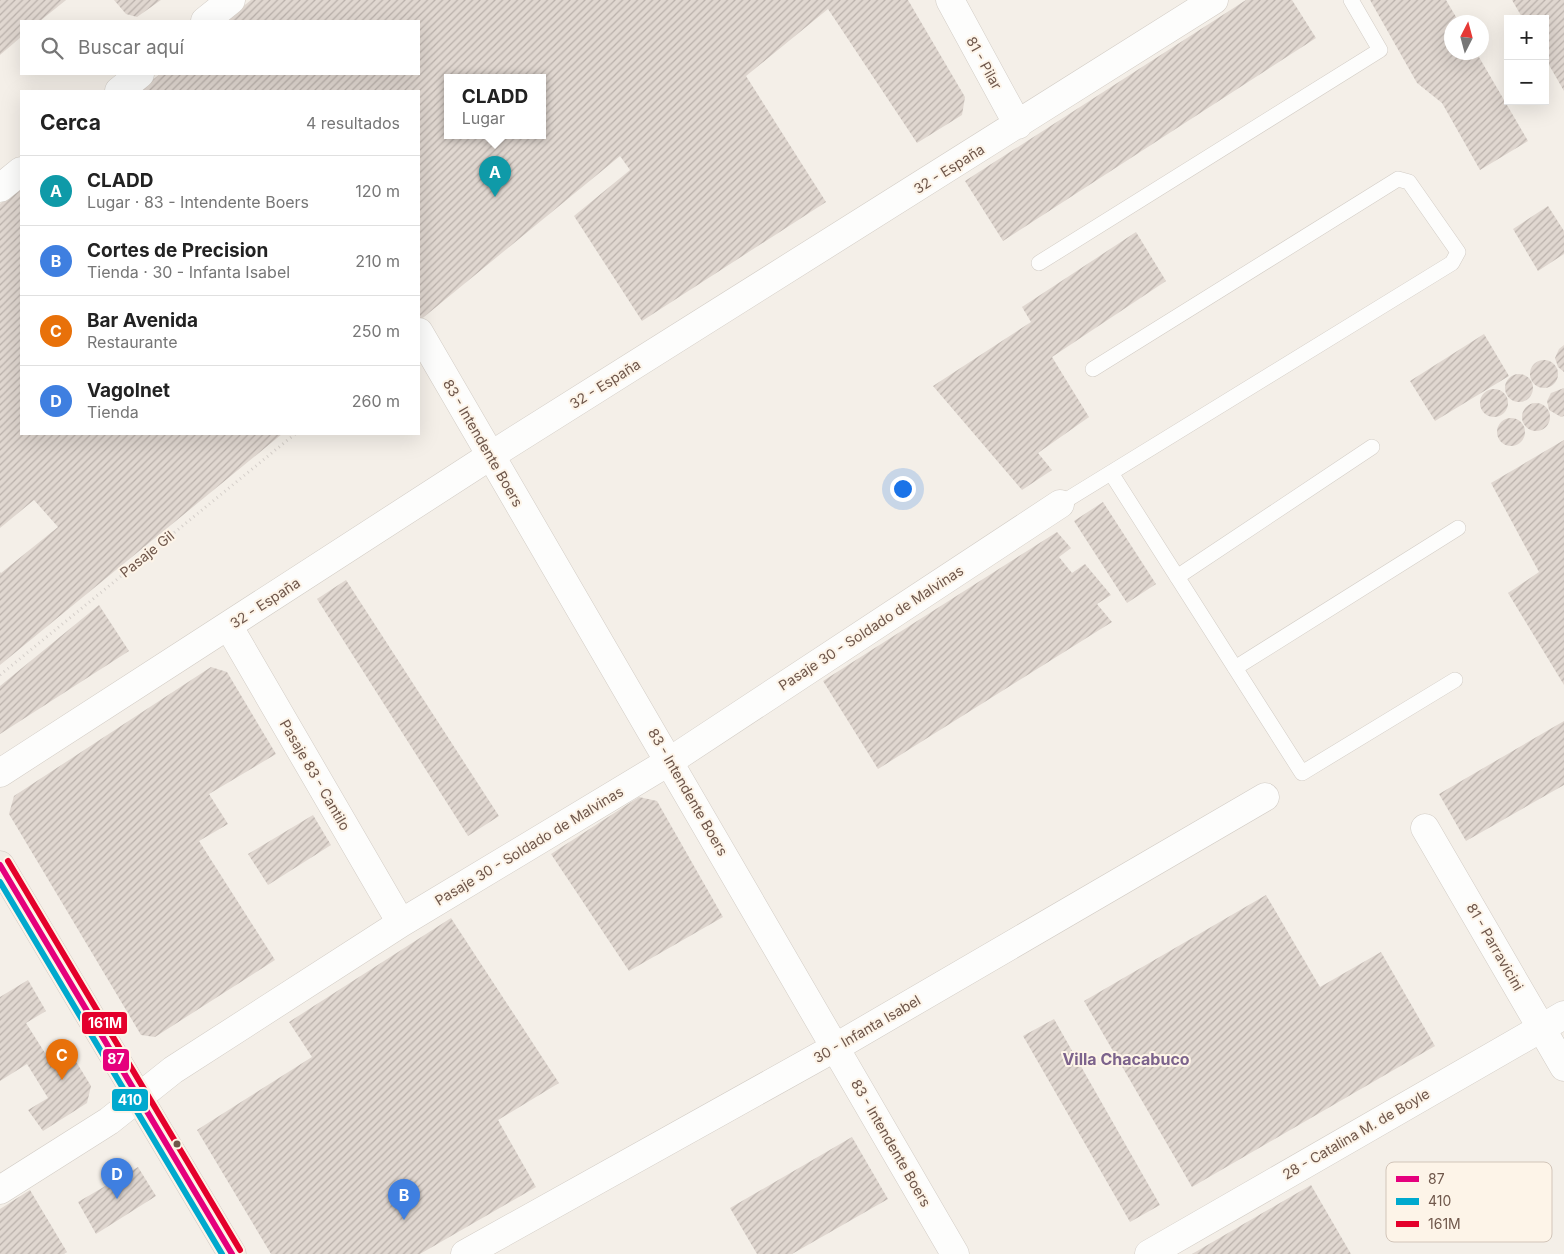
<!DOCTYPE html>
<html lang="es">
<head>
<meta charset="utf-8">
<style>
  body { margin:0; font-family:Inter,sans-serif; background:#f6f6f6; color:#222 }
  .controls { position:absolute; right:15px; top:15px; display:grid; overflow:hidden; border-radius:0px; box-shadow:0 5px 20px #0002 }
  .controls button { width:45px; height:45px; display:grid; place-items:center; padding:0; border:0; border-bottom:1px solid #e0e0e0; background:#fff; color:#222; font:25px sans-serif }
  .compass { position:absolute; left:1444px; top:15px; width:45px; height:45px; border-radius:50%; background:#fff; box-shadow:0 5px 20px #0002; rotate:6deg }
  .you { position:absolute; left:902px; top:488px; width:18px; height:18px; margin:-12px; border:4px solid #fff; border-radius:50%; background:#1a73e8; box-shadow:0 0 0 8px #1a73e833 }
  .badge { display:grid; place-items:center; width:32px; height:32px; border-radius:50%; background:#ea580c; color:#fff; font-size:16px; font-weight:700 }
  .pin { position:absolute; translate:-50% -41px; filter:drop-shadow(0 1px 2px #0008) }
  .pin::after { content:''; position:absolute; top:26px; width:18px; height:15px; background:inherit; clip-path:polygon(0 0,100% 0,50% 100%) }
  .popup { position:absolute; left:444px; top:74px; width:102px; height:65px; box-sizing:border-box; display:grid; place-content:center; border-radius:0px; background:#fff; filter:drop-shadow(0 1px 4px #0005); font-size:16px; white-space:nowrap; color:#767676 }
  .popup b { font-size:19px; color:#222 }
  .popup::after { content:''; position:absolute; left:50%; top:100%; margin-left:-10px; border:10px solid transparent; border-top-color:#fff }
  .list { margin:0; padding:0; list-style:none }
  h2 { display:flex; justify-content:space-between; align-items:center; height:65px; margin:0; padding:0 20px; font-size:21px }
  h2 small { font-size:16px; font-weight:400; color:#767676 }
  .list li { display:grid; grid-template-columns:32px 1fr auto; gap:15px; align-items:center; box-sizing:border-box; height:70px; padding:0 20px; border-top:1px solid #e0e0e0 }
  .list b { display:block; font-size:19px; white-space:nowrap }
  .list p { margin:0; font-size:16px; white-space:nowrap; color:#767676 }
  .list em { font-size:16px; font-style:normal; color:#767676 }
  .icon { flex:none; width:28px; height:28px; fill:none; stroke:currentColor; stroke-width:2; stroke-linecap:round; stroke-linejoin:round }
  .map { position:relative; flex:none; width:1564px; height:1254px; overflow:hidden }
  .search { position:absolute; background:#fff; box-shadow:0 5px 20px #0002; left:20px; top:20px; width:400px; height:55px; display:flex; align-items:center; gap:12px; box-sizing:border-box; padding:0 18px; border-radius:0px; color:#767676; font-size:19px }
  .panel { position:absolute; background:#fff; box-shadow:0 5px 20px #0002; left:20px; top:90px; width:400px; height:345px; border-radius:0px }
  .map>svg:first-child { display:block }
</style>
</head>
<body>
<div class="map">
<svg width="1564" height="1254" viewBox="0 0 1564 1254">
  <defs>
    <pattern id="building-hatch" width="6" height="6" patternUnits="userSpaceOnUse" patternTransform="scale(1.25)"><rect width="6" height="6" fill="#e0d7d0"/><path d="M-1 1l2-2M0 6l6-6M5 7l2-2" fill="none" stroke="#bab1ab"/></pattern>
  </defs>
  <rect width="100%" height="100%" fill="#f4efe8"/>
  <path fill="url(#building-hatch)" fill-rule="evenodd" d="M 0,0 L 66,0 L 40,21 L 21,21 L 21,37 L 0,55 Z
    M 114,0 L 161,0 L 137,17 L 126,14 Z
    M 251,0 L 908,0 L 965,97 L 962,115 L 917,143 L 828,9 L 746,76 L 826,202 L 642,321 L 574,216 L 630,170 L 620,156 L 419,321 L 419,91 L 139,91 L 160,74 L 419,74 L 419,21 L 225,21 ZM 448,78 L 542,78 L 542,136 L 448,136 Z
    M 1246,0 L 1292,0 L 1316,38 L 1003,241 L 965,181 Z
    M 1370,0 L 1446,0 L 1459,22 L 1452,22 L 1452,52 L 1476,52 L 1528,141 L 1480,170 L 1442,103 L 1417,83 Z
    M 1512,0 L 1564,0 L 1564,91 L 1545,58 L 1545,19 L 1523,19 Z
    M 21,187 L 21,434 L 282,434 L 0,665 L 0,572 L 1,573 L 58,527 L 34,500 L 0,528 L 0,204 Z
    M 1548,206 L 1564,231 L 1564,254 L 1538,271 L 1513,229 Z
    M 1136,232 L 1166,281 L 1052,357 L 1089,417 L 1038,453 L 1052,470 L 1022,490 L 933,386 L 1031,322 L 1022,307 Z
    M 1484,334 L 1509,376 L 1435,421 L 1410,381 Z
    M 1564,345 L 1564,372 L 1558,367 L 1555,358 L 1559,349 Z
    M1530 374a14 14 0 1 1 28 0a14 14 0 1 1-28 0Z
    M1505 388a14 14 0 1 1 28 0a14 14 0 1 1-28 0Z
    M 1564,388 L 1564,416 L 1561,417 L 1549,410 L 1547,401 L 1551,393 Z
    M1480 403a14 14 0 1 1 28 0a14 14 0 1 1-28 0Z
    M1522 417a14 14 0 1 1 28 0a14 14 0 1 1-28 0Z
    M1497 432a14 14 0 1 1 28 0a14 14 0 1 1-28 0Z
    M 1564,440 L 1564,685 L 1508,593 L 1539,572 L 1491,483 Z
    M 1103,502 L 1156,584 L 1127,603 L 1074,521 Z
    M 1057,532 L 1071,548 L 1059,557 L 1072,573 L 1085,564 L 1111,595 L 1097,604 L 1112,622 L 878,769 L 823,681 Z
    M 346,580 L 499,816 L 468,836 L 317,599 Z
    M 99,605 L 129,651 L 0,734 L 0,686 Z
    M 211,667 L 227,672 L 276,754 L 209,794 L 228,824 L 199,841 L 275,960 L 155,1037 L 141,1035 L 9,814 L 14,796 Z
    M 1564,721 L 1564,785 L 1466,841 L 1439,794 Z
    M 639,797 L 657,801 L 723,917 L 629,971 L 551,854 Z
    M 313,815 L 331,845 L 268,885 L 248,854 Z
    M 1266,895 L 1320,987 L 1381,952 L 1435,1046 L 1192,1187 L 1084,1001 Z
    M 451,918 L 559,1083 L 498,1120 L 536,1187 L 420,1254 L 271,1254 L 197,1130 L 312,1057 L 289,1022 Z
    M 28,980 L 46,1011 L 26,1023 L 45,1053 L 64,1042 L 91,1086 L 87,1103 L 43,1131 L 28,1110 L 48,1098 L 27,1064 L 0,1081 L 0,997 Z
    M 1054,1019 L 1160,1205 L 1130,1222 L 1023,1036 Z
    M 852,1137 L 888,1199 L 792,1254 L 757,1254 L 730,1208 Z
    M 138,1167 L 156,1196 L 96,1234 L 78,1202 Z
    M 1311,1185 L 1351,1254 L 1192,1254 L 1247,1222 Z
    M 30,1190 L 67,1252 L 64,1254 L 0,1254 L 0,1209 Z"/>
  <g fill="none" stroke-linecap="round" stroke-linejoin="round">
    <g stroke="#d2ccc5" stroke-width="16">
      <path id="lane" d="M 1039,263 L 1380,50 L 1351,0
        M 1111,473 L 1302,773 L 1455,680
        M 1060,504 L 1452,263 L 1458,252 L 1409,182 L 1398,179 L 1093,369
        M 1177,577 L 1372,447
        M 1235,668 L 1458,528"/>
    </g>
    <g stroke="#d2ccc5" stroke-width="29">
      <path id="street" d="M 950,0 L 1018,125
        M 205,21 L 231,0
        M 119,91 L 140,74
        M 0,188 L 21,171
        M 419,332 L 955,1254
        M 229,627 L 401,923
        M 0,773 L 490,456 L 1214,0
        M 1425,828 L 1564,1067
        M 0,1190 L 109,1121 L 173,1070 L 401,923 L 670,761 L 1060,504
        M 465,1254 L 836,1047 L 1265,797
        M 1149,1254 L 1564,1015"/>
    </g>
    <g stroke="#d3cbc5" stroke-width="29">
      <path id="primary" d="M 0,865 L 232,1254"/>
    </g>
    <path stroke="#d5cfca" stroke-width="3" stroke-dasharray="1 4" stroke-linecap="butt" d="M 0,675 L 295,434"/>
    <use href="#lane" stroke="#fdfdfc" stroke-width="15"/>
    <use href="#street" stroke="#fdfdfc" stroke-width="28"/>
    <use href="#primary" stroke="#f1ece5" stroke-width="28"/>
    <g stroke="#fdf4e8" stroke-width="10">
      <path id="bus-1" d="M 0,865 L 232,1254"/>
    </g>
    <g stroke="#fdf4e8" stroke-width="10">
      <path id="bus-2" d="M 0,882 L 222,1254"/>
    </g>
    <g stroke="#fdf4e8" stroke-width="10">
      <path id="bus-3" d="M 8,861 L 240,1250"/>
    </g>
    <use href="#bus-1" stroke="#e5007d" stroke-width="6"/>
    <use href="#bus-2" stroke="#00a9ce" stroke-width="6"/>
    <use href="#bus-3" stroke="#e4002b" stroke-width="6"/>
  </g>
  <circle fill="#6f574b" stroke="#fdf4e8" stroke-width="2" cx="177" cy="1144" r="4.5"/>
  <g text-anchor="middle" stroke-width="4" stroke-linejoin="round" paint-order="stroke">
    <g font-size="14" fill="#6f574b" stroke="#fdf4e8">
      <text transform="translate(984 63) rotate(61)" y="5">81 - Pilar</text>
      <text transform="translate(949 169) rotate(-32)" y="5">32 - España</text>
      <text transform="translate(605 384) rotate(-32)" y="5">32 - España</text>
      <text transform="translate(483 443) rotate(60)" y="5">83 - Intendente Boers</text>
      <text transform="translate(147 554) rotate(-39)" y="5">Pasaje Gil</text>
      <text transform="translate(265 603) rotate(-33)" y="5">32 - España</text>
      <text transform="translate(871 628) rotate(-33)" y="5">Pasaje 30 - Soldado de Malvinas</text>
      <text transform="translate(315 775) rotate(60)" y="5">Pasaje 83 - Cantilo</text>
      <text transform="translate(688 792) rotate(60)" y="5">83 - Intendente Boers</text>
      <text transform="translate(529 846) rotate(-31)" y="5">Pasaje 30 - Soldado de Malvinas</text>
      <text transform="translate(1495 947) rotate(60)" y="5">81 - Parravicini</text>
      <text transform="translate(867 1029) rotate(-30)" y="5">30 - Infanta Isabel</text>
      <text transform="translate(1356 1134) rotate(-30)" y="5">28 - Catalina M. de Boyle</text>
      <text transform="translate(891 1143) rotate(60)" y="5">83 - Intendente Boers</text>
    </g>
    <g font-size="16" font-weight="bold" fill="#7c638c" stroke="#fdf4e8">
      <text x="1126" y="1065">Villa Chacabuco</text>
    </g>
  </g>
  <rect x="1386" y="1162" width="166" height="80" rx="8" fill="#fdf4e8" stroke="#d2c5b9" stroke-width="1"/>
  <rect x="1396" y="1176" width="23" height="6" fill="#e5007d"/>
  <rect x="1396" y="1198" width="23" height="7" fill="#00a9ce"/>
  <rect x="1396" y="1221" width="23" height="6" fill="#e4002b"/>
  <g font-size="14" fill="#6f574b">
    <text x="1428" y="1184">87</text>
    <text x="1428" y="1206">410</text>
    <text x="1428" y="1229">161M</text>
  </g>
  <g stroke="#fdf4e8" stroke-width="2">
    <rect x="81" y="1011" width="47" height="24" rx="5" fill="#e4002b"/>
    <rect x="102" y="1048" width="28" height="24" rx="5" fill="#e5007d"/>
    <rect x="111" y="1088" width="38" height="24" rx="5" fill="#00a9ce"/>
  </g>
  <g font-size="14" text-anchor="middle" font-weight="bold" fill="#fff">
    <text x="105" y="1028">161M</text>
    <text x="116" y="1064">87</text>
    <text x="130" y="1105">410</text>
  </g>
</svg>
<div class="controls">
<button>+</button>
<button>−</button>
</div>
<svg class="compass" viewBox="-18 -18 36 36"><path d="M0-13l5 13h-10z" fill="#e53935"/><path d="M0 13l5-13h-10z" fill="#767676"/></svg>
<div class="you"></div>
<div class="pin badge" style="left:495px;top:197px;background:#0f9aa8">A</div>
<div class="popup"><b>CLADD</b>Lugar</div>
<div class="pin badge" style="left:404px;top:1220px;background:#3f7fe0">B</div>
<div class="pin badge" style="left:62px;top:1080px;background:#e8710a">C</div>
<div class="pin badge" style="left:117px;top:1199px;background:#3f7fe0">D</div>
<div class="search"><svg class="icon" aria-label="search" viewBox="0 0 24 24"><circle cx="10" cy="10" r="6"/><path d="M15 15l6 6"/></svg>Buscar aquí</div>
<section class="panel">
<h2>Cerca<small>4 resultados</small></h2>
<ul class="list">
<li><span class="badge" style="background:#0f9aa8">A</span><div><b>CLADD</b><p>Lugar · 83 - Intendente Boers</p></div><em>120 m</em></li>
<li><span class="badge" style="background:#3f7fe0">B</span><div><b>Cortes de Precision</b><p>Tienda · 30 - Infanta Isabel</p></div><em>210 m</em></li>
<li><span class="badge" style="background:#e8710a">C</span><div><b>Bar Avenida</b><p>Restaurante</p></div><em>250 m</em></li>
<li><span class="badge" style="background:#3f7fe0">D</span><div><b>Vagolnet</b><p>Tienda</p></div><em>260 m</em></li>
</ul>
</section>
</div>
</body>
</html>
